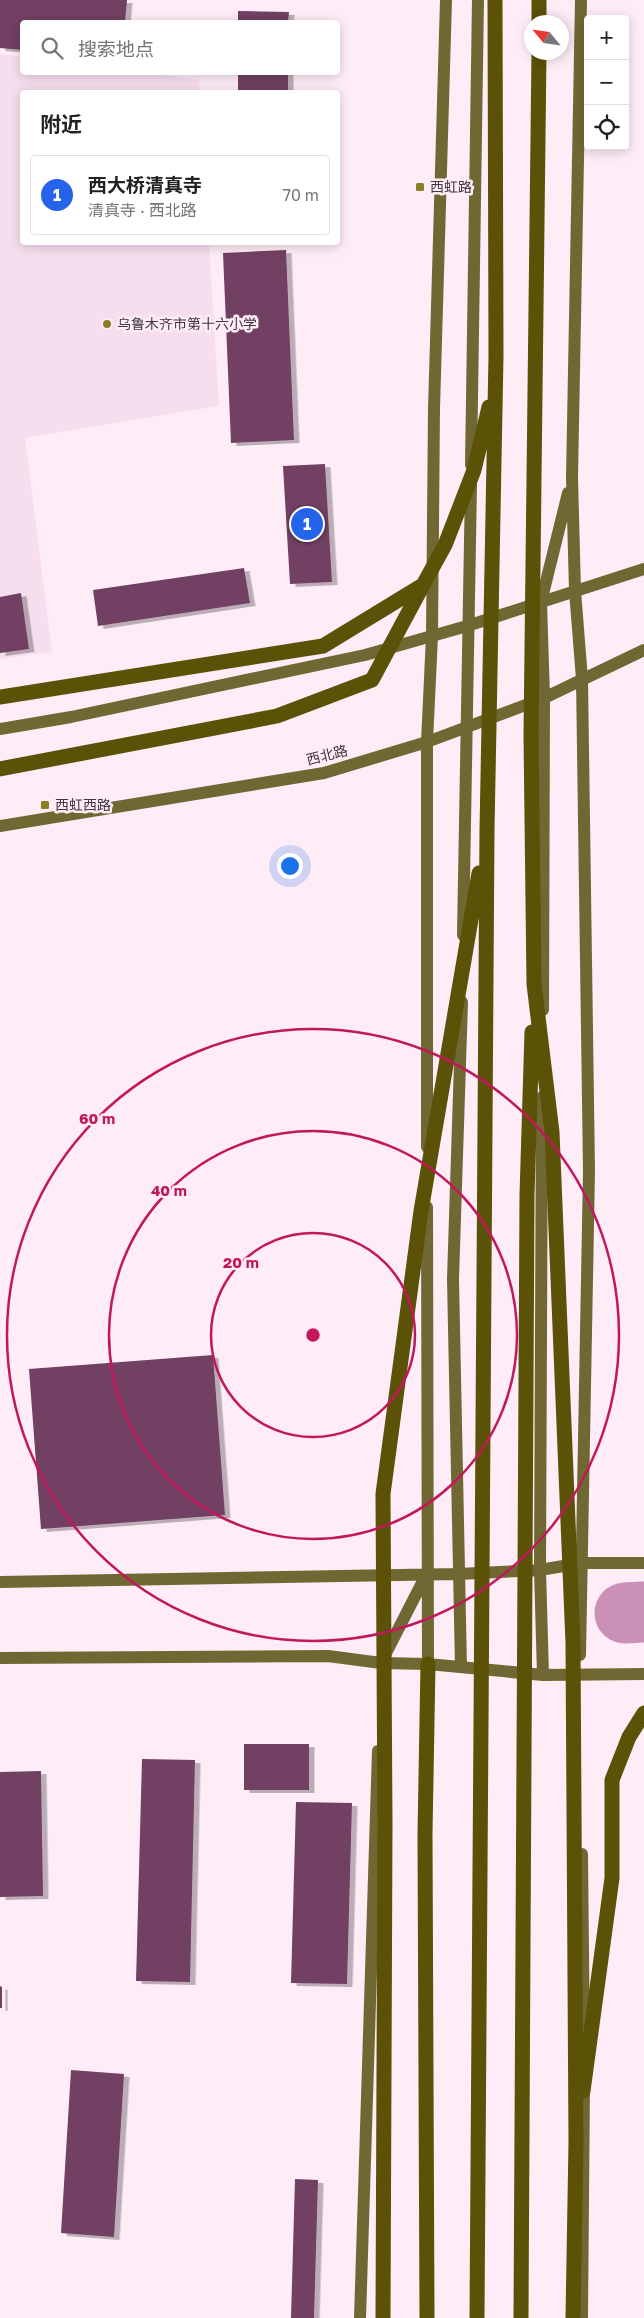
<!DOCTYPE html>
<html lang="zh">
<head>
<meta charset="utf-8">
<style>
  body { margin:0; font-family:"Golos Text","Noto Sans SC",sans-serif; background:#f6f6f6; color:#222 }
  .controls { position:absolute; right:15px; top:15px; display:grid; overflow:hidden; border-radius:5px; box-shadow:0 2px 12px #0003 }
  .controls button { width:45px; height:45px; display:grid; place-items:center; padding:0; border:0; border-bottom:1px solid #e0e0e0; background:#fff; color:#222; font:25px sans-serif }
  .compass { position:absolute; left:524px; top:15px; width:45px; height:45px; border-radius:50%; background:#fff; box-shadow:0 2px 12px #0003; rotate:299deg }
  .you { position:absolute; left:289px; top:865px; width:18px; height:18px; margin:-12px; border:4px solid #fff; border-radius:50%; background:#1a73e8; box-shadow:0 0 0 8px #1a73e833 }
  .badge { display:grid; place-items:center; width:32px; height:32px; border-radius:50%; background:#2563eb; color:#fff; font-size:16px; font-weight:700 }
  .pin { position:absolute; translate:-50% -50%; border:2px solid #fff; box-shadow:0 1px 5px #0006 }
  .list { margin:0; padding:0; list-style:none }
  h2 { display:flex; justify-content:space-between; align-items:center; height:65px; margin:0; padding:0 20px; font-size:21px }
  h2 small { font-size:16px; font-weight:400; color:#767676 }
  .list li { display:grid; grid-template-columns:32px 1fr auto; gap:15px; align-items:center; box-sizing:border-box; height:80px; margin:0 10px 10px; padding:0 10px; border:1px solid #e0e0e0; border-radius:5px }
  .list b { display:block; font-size:19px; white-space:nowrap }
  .list p { margin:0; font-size:16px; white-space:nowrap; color:#767676 }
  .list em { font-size:16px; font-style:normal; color:#767676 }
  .icon { flex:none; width:28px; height:28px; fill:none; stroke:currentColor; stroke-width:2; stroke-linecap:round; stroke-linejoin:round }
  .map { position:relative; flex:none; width:644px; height:2318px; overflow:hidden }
  .search { position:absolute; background:#fff; box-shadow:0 2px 12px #0003; left:20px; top:20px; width:320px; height:55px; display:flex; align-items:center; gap:12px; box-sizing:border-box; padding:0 18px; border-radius:5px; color:#767676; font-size:19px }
  .panel { position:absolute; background:#fff; box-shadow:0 2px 12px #0003; left:20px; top:90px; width:320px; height:155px; border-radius:5px }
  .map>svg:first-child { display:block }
</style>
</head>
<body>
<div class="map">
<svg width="644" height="2318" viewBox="0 0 644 2318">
  <defs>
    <filter id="shadow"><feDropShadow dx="5.5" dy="3" stdDeviation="0" flood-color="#0004"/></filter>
  </defs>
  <rect width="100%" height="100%" fill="#feecf7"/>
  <path fill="#f7deee" d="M 0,54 L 22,57 L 22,72 L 141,72 L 199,80 L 200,92 L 22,92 L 22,242 L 209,243 L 219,406 L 25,438 L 52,652 L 0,659 Z"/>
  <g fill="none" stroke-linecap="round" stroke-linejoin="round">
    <path stroke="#ca90b7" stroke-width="61" d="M 625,1613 L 644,1612"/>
  </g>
  <path fill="#723f63" filter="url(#shadow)" d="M 0,0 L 127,0 L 125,22 L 22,22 L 22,50 L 0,48 Z
    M 238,11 L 289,12 L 288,22 L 238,22 Z
    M 238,72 L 288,72 L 288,92 L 238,92 Z
    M 286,250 L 294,440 L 231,443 L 223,253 Z
    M 325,464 L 332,582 L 290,584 L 283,466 Z
    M 244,568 L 250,603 L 98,626 L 93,590 Z
    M 21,593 L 29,649 L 0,653 L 0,597 Z
    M 213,1355 L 225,1515 L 41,1529 L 29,1369 Z
    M 244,1744 L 309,1744 L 309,1790 L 244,1790 Z
    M 142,1759 L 195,1760 L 190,1982 L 136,1981 Z
    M 41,1771 L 43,1896 L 0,1897 L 0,1772 Z
    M 296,1802 L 352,1803 L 347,1984 L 291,1983 Z
    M 0,1986 L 2,1987 L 2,2008 L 0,2008 Z
    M 71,2070 L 124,2074 L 114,2237 L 61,2233 Z
    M 295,2179 L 318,2180 L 314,2318 L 291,2318 Z"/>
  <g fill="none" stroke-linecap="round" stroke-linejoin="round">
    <path stroke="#706833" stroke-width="12" d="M 471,465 L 478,0
      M 0,729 L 71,717 L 365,655 L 467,626 L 644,569
      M 0,826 L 324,773 L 427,742 L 544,698 L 644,650
      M 463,935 L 471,485
      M 543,1010 L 544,698 L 541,602 L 568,493
      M 542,1097 L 540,1570 L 543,1675
      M 427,1147 L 427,742 L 432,636 L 434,409 L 446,0
      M 427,1207 L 428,1664
      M 0,1582 L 458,1574 L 540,1570 L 581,1563 L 644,1563
      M 580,1655 L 589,1171 L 582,679 L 575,591 L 572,477 L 581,0
      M 384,1657 L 425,1577
      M 0,1658 L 328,1656 L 381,1663 L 428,1664 L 543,1675 L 644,1674
      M 461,1667 L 453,1279 L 462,1002
      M 582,1854 L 584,2047
      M 360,2318 L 378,1751
      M 582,2318 L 584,2082"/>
    <path stroke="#5b5107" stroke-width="15" d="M 539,22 L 539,0
      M 427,2318 L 425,1834 L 428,1664"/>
    <path stroke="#5b5107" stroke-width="15" d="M 539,52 L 531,735 L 534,984 L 552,1132 L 573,1643 L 576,2142 L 573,2318
      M 0,697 L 323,646 L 423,585 L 445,545 L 474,470 L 489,407
      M 0,769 L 277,716 L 372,680 L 422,587
      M 583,2091 L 612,1878 L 612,1780 L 629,1737 L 644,1713
      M 383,2318 L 385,1823 L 383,1494 L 421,1211 L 479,873
      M 477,2318 L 487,830 L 496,356 L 495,0
      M 521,2318 L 527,1195 L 532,1032"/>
  </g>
  <g fill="none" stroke="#c2185b" stroke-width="2.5">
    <circle cx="313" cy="1335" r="102"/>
    <circle cx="313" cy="1335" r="204"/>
    <circle cx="313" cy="1335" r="306"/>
  </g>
  <g fill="#8b7e25" stroke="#feecf7" stroke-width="2">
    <rect x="415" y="182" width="10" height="10" rx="2.5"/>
    <circle cx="107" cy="324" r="5"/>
    <rect x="40" y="800" width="10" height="10" rx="2.5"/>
  </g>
  <g text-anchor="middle" stroke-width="5" stroke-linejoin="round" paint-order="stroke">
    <g font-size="14" fill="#3e373b" stroke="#feecf7" text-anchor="start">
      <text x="430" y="192">西虹路</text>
      <text x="117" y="329">乌鲁木齐市第十六小学</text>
      <text x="55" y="810">西虹西路</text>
    </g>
    <g font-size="14" fill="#3e373b" stroke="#feecf7">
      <text transform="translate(327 755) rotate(-14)" y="5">西北路</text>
    </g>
  </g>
  <circle cx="313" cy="1335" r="8" fill="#c2185b" stroke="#feecf7" stroke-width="2.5"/>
  <g font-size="15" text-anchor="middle" font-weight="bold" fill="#c2185b" stroke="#feecf7" stroke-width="5" stroke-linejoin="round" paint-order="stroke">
    <text x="97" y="1124">60 m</text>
    <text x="169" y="1196">40 m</text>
    <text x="241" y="1268">20 m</text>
  </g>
</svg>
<div class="controls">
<button>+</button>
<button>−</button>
<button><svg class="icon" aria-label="locate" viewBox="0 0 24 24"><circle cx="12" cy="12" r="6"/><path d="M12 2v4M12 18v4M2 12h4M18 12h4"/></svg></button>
</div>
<svg class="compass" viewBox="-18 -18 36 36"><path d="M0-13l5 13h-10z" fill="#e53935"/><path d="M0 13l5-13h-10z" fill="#767676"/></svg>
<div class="you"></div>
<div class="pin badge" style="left:307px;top:524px">1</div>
<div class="search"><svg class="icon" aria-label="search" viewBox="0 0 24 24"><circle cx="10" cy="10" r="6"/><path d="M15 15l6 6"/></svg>搜索地点</div>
<section class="panel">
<h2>附近<small></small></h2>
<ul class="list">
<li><span class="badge">1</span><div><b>西大桥清真寺</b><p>清真寺 · 西北路</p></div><em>70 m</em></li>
</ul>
</section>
</div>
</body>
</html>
